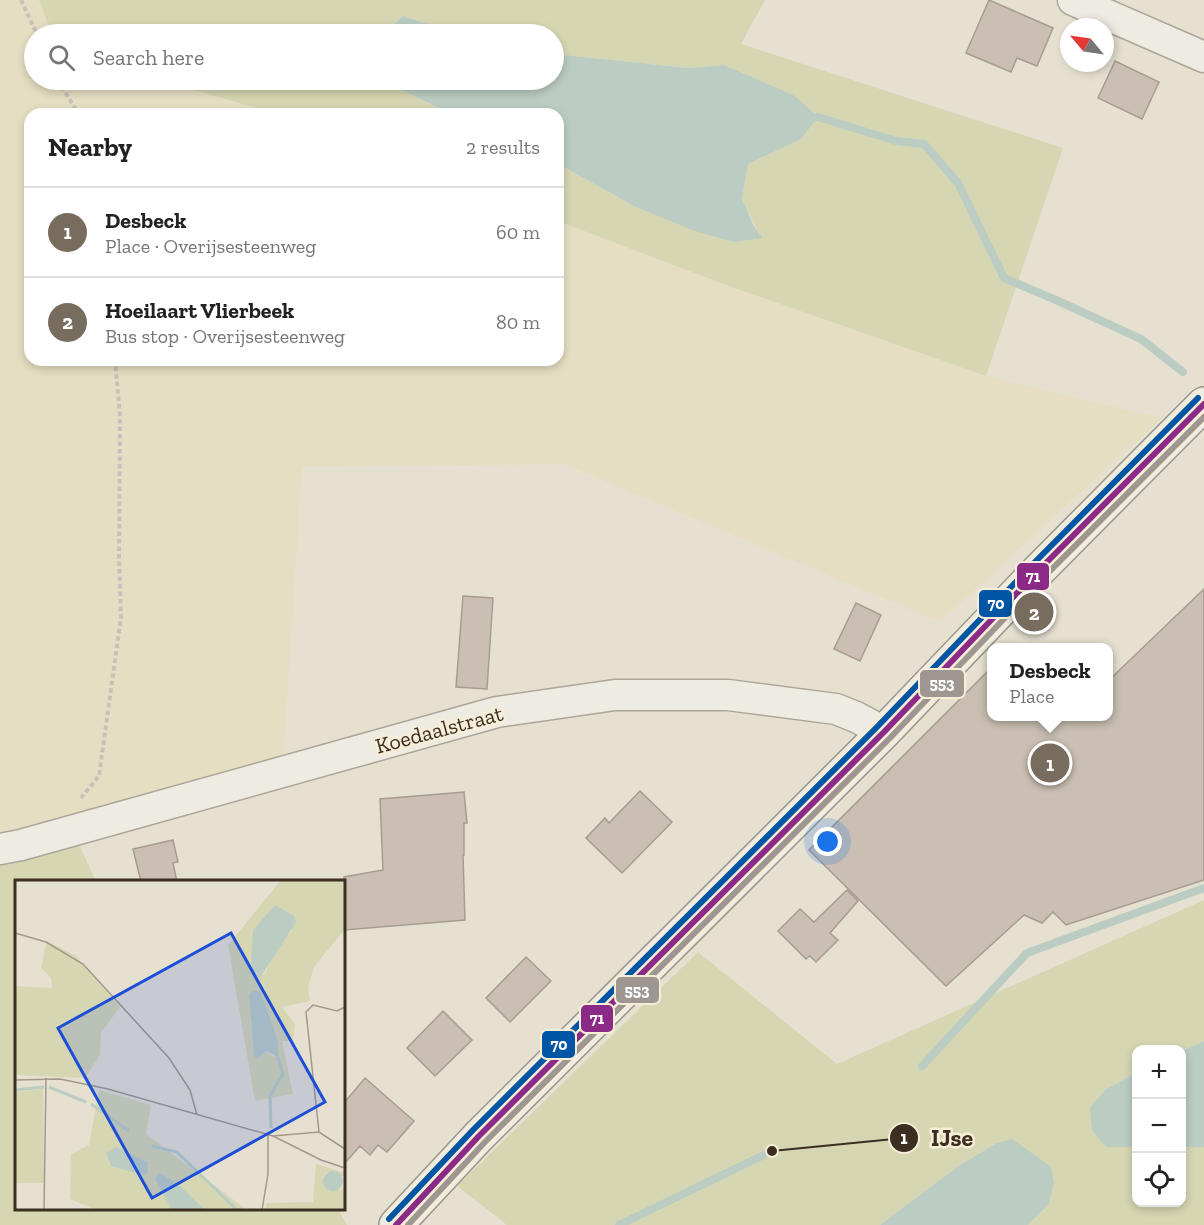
<!DOCTYPE html>
<html lang="en">
<head>
<meta charset="utf-8">
<style>
  body { margin:0; font-family:"Zilla Slab",serif; background:#f2f2f2; color:#222 }
  .controls { position:absolute; right:18px; bottom:18px; display:grid; overflow:hidden; border-radius:12px; box-shadow:0 3px 9px #0003 }
  .controls button { width:54px; height:54px; display:grid; place-items:center; padding:0; border:0; border-bottom:2px solid #e0e0e0; background:#fff; color:#222; font:30px sans-serif }
  .compass { position:absolute; left:1060px; top:18px; width:54px; height:54px; border-radius:50%; background:#fff; box-shadow:0 3px 9px #0003; rotate:299deg }
  .you { position:absolute; left:828px; top:842px; width:21px; height:21px; margin:-15px; border:4px solid #fff; border-radius:50%; background:#1a73e8; box-shadow:0 0 0 9px #1a73e833 }
  .badge { display:grid; place-items:center; width:39px; height:39px; border-radius:50%; background:#786c5e; color:#fff; font-size:20px; font-weight:700 }
  .pin { position:absolute; translate:-50% -50%; border:3px solid #fff; box-shadow:0 2px 6px #0006 }
  .popup { position:absolute; left:987px; top:643px; width:126px; height:78px; box-sizing:border-box; display:grid; place-content:center; border-radius:12px; background:#fff; filter:drop-shadow(0 2px 4px #0005); font-size:20px; white-space:nowrap; color:#767676 }
  .popup b { font-size:22px; color:#222 }
  .popup::after { content:''; position:absolute; left:50%; top:100%; margin-left:-12px; border:12px solid transparent; border-top-color:#fff }
  .list { margin:0; padding:0; list-style:none }
  h2 { display:flex; justify-content:space-between; align-items:center; height:78px; margin:0; padding:0 24px; font-size:26px }
  h2 small { font-size:20px; font-weight:400; color:#767676 }
  .list li { display:grid; grid-template-columns:39px 1fr auto; gap:18px; align-items:center; box-sizing:border-box; height:90px; padding:0 24px; border-top:2px solid #e0e0e0 }
  .list b { display:block; font-size:22px; white-space:nowrap }
  .list p { margin:0; font-size:20px; white-space:nowrap; color:#767676 }
  .list em { font-size:20px; font-style:normal; color:#767676 }
  .icon { flex:none; width:33px; height:33px; fill:none; stroke:currentColor; stroke-width:2; stroke-linecap:round; stroke-linejoin:round }
  .map { position:relative; flex:none; width:1204px; height:1225px; overflow:hidden }
  .search { position:absolute; background:#fff; box-shadow:0 3px 9px #0003; left:24px; top:24px; width:540px; height:66px; display:flex; align-items:center; gap:15px; box-sizing:border-box; padding:0 21px; border-radius:33px; color:#767676; font-size:22px }
  .panel { position:absolute; background:#fff; box-shadow:0 3px 9px #0003; left:24px; top:108px; width:540px; height:258px; border-radius:18px }
  .map>svg:first-child { display:block }
</style>
</head>
<body>
<div class="map">
<svg width="1204" height="1225" viewBox="0 0 1204 1225">
  <rect width="100%" height="100%" fill="#e6e0d1"/>
  <path fill="#e5dec2" d="M 0,0 L 39,0 L 52,34 L 34,34 L 34,80 L 160,80 L 277,114 L 30,114 L 30,360 L 558,360 L 558,221 L 726,285 L 986,376 L 1161,418 L 940,622 L 564,464 L 302,467 L 283,761 L 0,837 Z"/>
  <path fill="#d6d6b3" d="M 39,0 L 765,0 L 741,44 L 1063,148 L 986,376 L 726,285 L 558,221 L 558,164 L 636,207 L 761,238 L 742,199 L 748,164 L 801,139 L 725,65 L 688,68 L 554,54 L 554,34 L 459,34 L 403,16 L 388,30 L 387,34 L 52,34 Z
    M 160,80 L 389,80 L 391,85 L 452,114 L 277,114 Z
    M 69,823 L 96,881 L 16,882 L 16,1208 L 338,1209 L 347,1225 L 0,1225 L 0,837 Z
    M 1204,900 L 1204,1041 L 1182,1051 L 1182,1050 L 1136,1050 L 1136,1073 L 1106,1089 L 1106,1147 L 1136,1147 L 1136,1202 L 1182,1202 L 1182,1147 L 1204,1147 L 1204,1225 L 1028,1225 L 1048,1205 L 995,1144 L 960,1165 L 880,1225 L 507,1225 L 457,1186 L 698,952 L 837,1064 Z"/>
  <path fill="#bbccc2" d="M 403,16 L 459,34 L 387,34 L 388,30 Z
    M 554,54 L 688,68 L 724,65 L 795,96 L 818,117 L 801,139 L 748,164 L 742,199 L 754,226 L 762,238 L 734,242 L 695,231 L 636,207 L 558,164 L 558,114 L 452,114 L 391,85 L 389,80 L 554,80 Z
    M 1204,1041 L 1204,1147 L 1182,1147 L 1182,1051 Z
    M 1136,1073 L 1136,1147 L 1106,1147 L 1092,1130 L 1090,1108 L 1106,1089 Z
    M 1012,1139 L 1051,1167 L 1054,1183 L 1048,1205 L 1028,1225 L 880,1225 L 960,1165 L 995,1144 Z"/>
  <g fill="none" stroke-linecap="round" stroke-linejoin="round">
    <path stroke="#bbccc2" stroke-width="8" d="M 818,117 L 896,141 L 924,144 L 958,183 L 1004,278 L 1056,300 L 1141,339 L 1183,372
      M 922,1066 L 1027,953 L 1204,888
      M 619,1225 L 772,1151"/>
  </g>
  <path fill="#cabfb2" stroke="#a79c90" stroke-width="1.5" d="M 989,0 L 1053,28 L 1037,66 L 1017,58 L 1011,72 L 966,53 Z
    M 1115,61 L 1159,82 L 1142,119 L 1098,98 Z
    M 1204,589 L 1204,880 L 1066,925 L 1053,912 L 1042,923 L 1024,915 L 946,986 L 809,850 L 992,667 L 992,717 L 1108,717 L 1108,681 Z
    M 463,596 L 493,598 L 487,689 L 456,687 Z
    M 856,603 L 881,615 L 860,661 L 834,649 Z
    M 640,791 L 672,822 L 622,873 L 586,838 L 605,818 L 609,823 Z
    M 464,792 L 467,823 L 464,823 L 464,855 L 463,855 L 465,920 L 344,930 L 344,877 L 383,870 L 380,799 Z
    M 173,840 L 178,862 L 173,863 L 177,882 L 141,882 L 133,849 Z
    M 847,890 L 858,901 L 830,933 L 838,940 L 816,962 L 810,956 L 806,959 L 778,931 L 800,909 L 814,922 Z
    M 526,957 L 551,981 L 510,1022 L 486,998 Z
    M 443,1011 L 472,1040 L 435,1076 L 407,1048 Z
    M 365,1078 L 414,1121 L 387,1152 L 378,1145 L 370,1155 L 360,1146 L 344,1164 L 344,1103 Z"/>
  <g fill="none" stroke-linecap="round" stroke-linejoin="round">
    <g stroke="#aca599" stroke-width="33">
      <path id="street" d="M 1073,0 L 1204,57
        M 0,849 L 21,845 L 497,712 L 615,695 L 728,695 L 836,709 L 856,717 L 884,732"/>
    </g>
    <g stroke="#9c9589" stroke-width="36">
      <path id="secondary" d="M 396,1225 L 479,1136 L 884,732 L 1040,569 L 1204,404"/>
    </g>
    <path stroke="#c7c2b9" stroke-width="4" stroke-dasharray="4.5 3" stroke-linecap="butt" d="M 21,0 L 37,34
      M 58,80 L 76,110 L 76,114
      M 81,798 L 99,776 L 121,617 L 119,558 L 120,416 L 115,360"/>
    <use href="#street" stroke="#eeebe3" stroke-width="30"/>
    <use href="#secondary" stroke="#eeebe3" stroke-width="33"/>
    <g stroke="#f7eed8" stroke-width="10">
      <path id="bus-1" d="M 396,1225 L 479,1136 L 884,732 L 1040,569 L 1204,404"/>
    </g>
    <g stroke="#f7eed8" stroke-width="10">
      <path id="bus-2" d="M 408,1225 L 485,1142 L 890,738 L 1046,575 L 1204,417"/>
    </g>
    <g stroke="#f7eed8" stroke-width="10">
      <path id="bus-3" d="M 389,1219 L 473,1130 L 878,726 L 1034,563 L 1198,398"/>
    </g>
    <use href="#bus-1" stroke="#8c2b87" stroke-width="6"/>
    <use href="#bus-2" stroke="#9e9690" stroke-width="6"/>
    <use href="#bus-3" stroke="#0056a4" stroke-width="6"/>
  </g>
  <g text-anchor="middle" stroke-width="5" stroke-linejoin="round" paint-order="stroke">
    <g font-size="22" fill="#3c2e20" stroke="#f7eed8">
      <text transform="translate(439 729) rotate(-15)" y="8">Koedaalstraat</text>
    </g>
  </g>
  <g transform="translate(15 880)">
    <rect width="330" height="330" fill="#e6e0d1"/>
    <path d="M 266,0 L 330,0 L 330,49 L 299,87 L 293,107 L 295,121 L 267,127 L 280,144 L 278,161 L 267,161 L 278,214 L 240,221 L 213,65 ZM 238,50 L 277,50 L 261,68 L 250,94 L 239,95 ZM 245,111 L 263,160 L 259,177 L 251,171 L 242,178 L 236,143 ZM 32,61 L 61,76 L 105,127 L 86,153 L 85,175 L 70,198 L 0,195 L 0,106 L 37,108 L 36,98 L 26,88 ZM 28,209 L 29,303 L 0,303 L 0,212 ZM 84,210 L 136,225 L 131,254 L 232,330 L 190,330 L 162,303 L 154,322 L 157,330 L 82,330 L 55,319 L 56,274 L 74,265 ZM 127,279 L 128,294 L 96,286 ZM 301,284 L 330,293 L 330,297 L 312,292 L 307,297 L 326,311 L 330,304 L 330,330 L 250,330 L 252,323 L 298,322 Z" fill="#d6d6b3" fill-rule="evenodd"/>
    <path d="M 260,25 L 279,36 L 281,42 L 245,98 L 239,95 L 236,82 L 238,50 ZM 238,111 L 245,111 L 263,160 L 263,177 L 251,171 L 242,179 L 239,175 L 234,115 ZM 101,267 L 132,282 L 133,292 L 128,295 L 96,286 L 91,273 ZM308 301a10 10 0 1 1 20 0a10 10 0 1 1-20 0ZM 145,293 L 162,303 L 190,330 L 157,330 L 140,298 Z" fill="#bbccc2"/>
    <path fill="none" stroke="#bbccc2" stroke-width="3" d="M 34,207 L 71,222M 0,210 L 29,207M 76,224 L 114,251M 256,248 L 255,216 L 268,194 L 263,177M 137,266 L 162,272 L 222,330"/>
    <path fill="none" stroke="#a2998a" stroke-width="1.5" d="M 0,53 L 31,62 L 68,84 L 154,178 L 175,210 L 182,235M 0,200 L 45,199 L 93,209 L 258,256 L 306,280 L 330,288M 304,252 L 291,132 L 298,125 L 322,131 L 330,127M 258,256 L 304,252 L 330,269M 29,330 L 31,198M 247,330 L 253,294 L 253,254"/>
    <path fill="#1d4ed8" fill-opacity="0.15" stroke="#1d4ed8" stroke-width="3" d="M 216,53 L 310,222 L 137,318 L 43,148 Z"/>
    <rect width="330" height="330" fill="none" stroke="#3c2e20" stroke-width="3"/>
  </g>
  <path fill="none" stroke="#3c2e20" stroke-width="2" d="M772 1151L904 1138"/>
  <g fill="#3c2e20" stroke="#f7eed8" stroke-width="2">
    <circle cx="772" cy="1151" r="6"/>
    <circle cx="904" cy="1138" r="15"/>
  </g>
  <g font-size="18" text-anchor="middle" font-weight="bold" fill="#fff">
    <text x="904" y="1144">1</text>
  </g>
  <g font-size="24" text-anchor="middle" font-weight="bold" fill="#3c2e20" stroke="#f7eed8" stroke-width="5" stroke-linejoin="round" paint-order="stroke">
    <text x="952" y="1146">IJse</text>
  </g>
  <g stroke="#f7eed8" stroke-width="2">
    <rect x="1016" y="562" width="34" height="29" rx="6" fill="#8c2b87"/>
    <rect x="978" y="589" width="35" height="29" rx="6" fill="#0056a4"/>
    <rect x="919" y="669" width="46" height="29" rx="6" fill="#9e9690"/>
    <rect x="615" y="976" width="45" height="28" rx="6" fill="#9e9690"/>
    <rect x="580" y="1004" width="34" height="29" rx="6" fill="#8c2b87"/>
    <rect x="541" y="1030" width="35" height="29" rx="6" fill="#0056a4"/>
  </g>
  <g font-size="16" text-anchor="middle" font-weight="bold" fill="#fff">
    <text x="1033" y="582">71</text>
    <text x="996" y="609">70</text>
    <text x="942" y="689">553</text>
    <text x="637" y="996">553</text>
    <text x="597" y="1024">71</text>
    <text x="559" y="1050">70</text>
  </g>
</svg>
<div class="controls">
<button>+</button>
<button>−</button>
<button><svg class="icon" aria-label="locate" viewBox="0 0 24 24"><circle cx="12" cy="12" r="6"/><path d="M12 2v4M12 18v4M2 12h4M18 12h4"/></svg></button>
</div>
<svg class="compass" viewBox="-18 -18 36 36"><path d="M0-13l5 13h-10z" fill="#e53935"/><path d="M0 13l5-13h-10z" fill="#767676"/></svg>
<div class="you"></div>
<div class="pin badge" style="left:1050px;top:763px">1</div>
<div class="popup"><b>Desbeck</b>Place</div>
<div class="pin badge" style="left:1034px;top:612px">2</div>
<div class="search"><svg class="icon" aria-label="search" viewBox="0 0 24 24"><circle cx="10" cy="10" r="6"/><path d="M15 15l6 6"/></svg>Search here</div>
<section class="panel">
<h2>Nearby<small>2 results</small></h2>
<ul class="list">
<li><span class="badge">1</span><div><b>Desbeck</b><p>Place · Overijsesteenweg</p></div><em>60 m</em></li>
<li><span class="badge">2</span><div><b>Hoeilaart Vlierbeek</b><p>Bus stop · Overijsesteenweg</p></div><em>80 m</em></li>
</ul>
</section>
</div>
</body>
</html>
